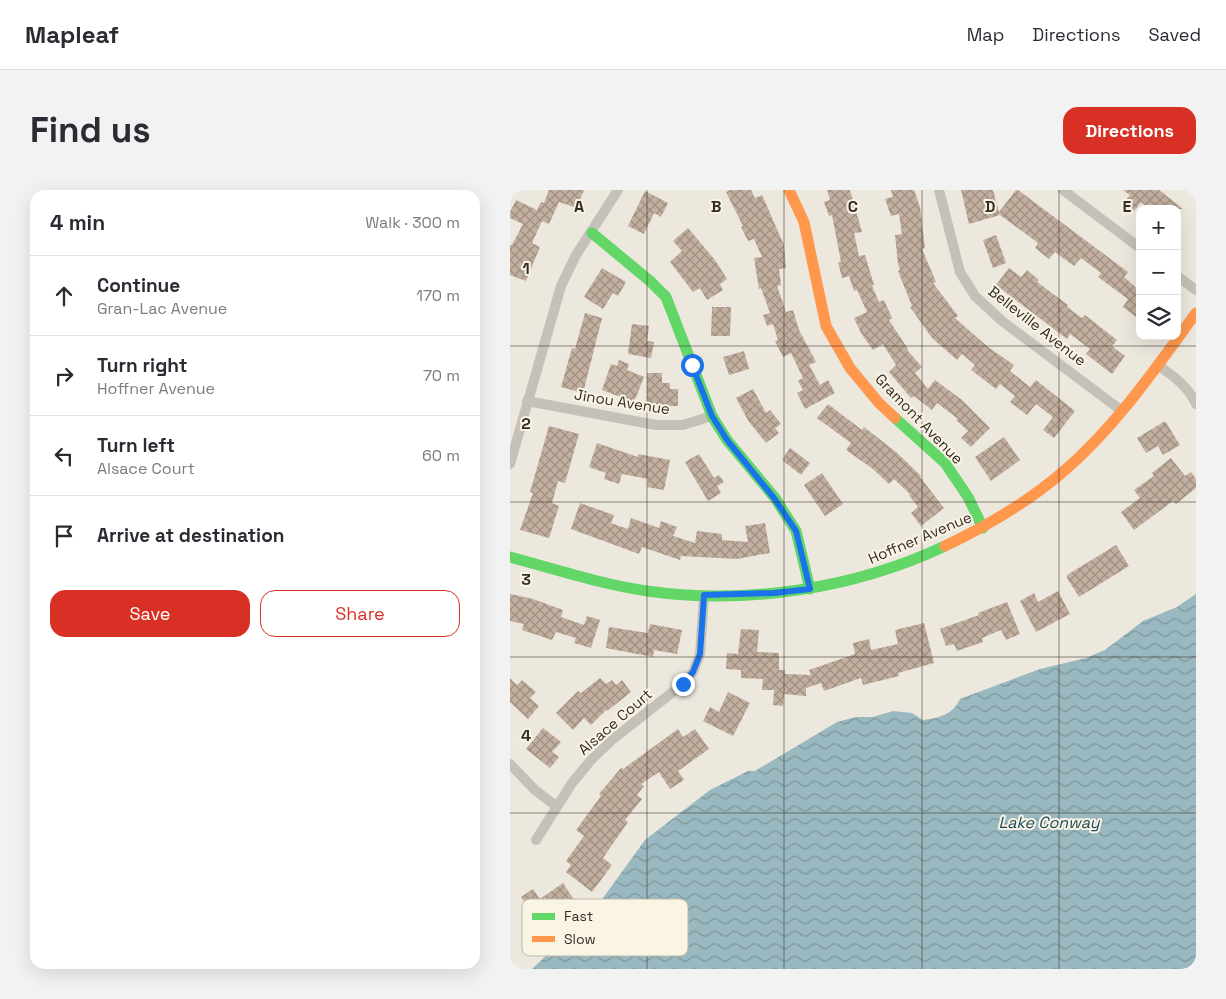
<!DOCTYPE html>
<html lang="en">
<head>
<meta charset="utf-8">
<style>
  body { margin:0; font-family:"Space Grotesk",sans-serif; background:#f2f2f3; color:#2b2b33 }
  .controls { position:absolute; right:15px; top:15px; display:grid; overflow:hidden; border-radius:10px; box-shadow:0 5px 20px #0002 }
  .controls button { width:45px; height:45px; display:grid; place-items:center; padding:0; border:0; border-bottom:1px solid #e1e1e2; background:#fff; color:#2b2b33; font:25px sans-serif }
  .stop { position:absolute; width:15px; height:15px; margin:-11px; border:4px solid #1a73e8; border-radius:50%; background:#fff }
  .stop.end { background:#1a73e8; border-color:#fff; box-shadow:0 1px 5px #0008 }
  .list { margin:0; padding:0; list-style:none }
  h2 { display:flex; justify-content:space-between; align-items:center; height:65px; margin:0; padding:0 20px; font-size:21px }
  h2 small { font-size:16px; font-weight:400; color:#7c7c81 }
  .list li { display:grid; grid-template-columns:32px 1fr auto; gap:15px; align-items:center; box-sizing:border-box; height:80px; padding:0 20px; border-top:1px solid #e1e1e2 }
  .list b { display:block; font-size:19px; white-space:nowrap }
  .list p { margin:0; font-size:16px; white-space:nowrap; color:#7c7c81 }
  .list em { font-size:16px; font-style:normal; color:#7c7c81 }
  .actions { display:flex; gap:10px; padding:15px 20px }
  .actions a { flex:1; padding:11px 0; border:1px solid #d93025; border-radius:15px; text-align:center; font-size:18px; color:#d93025 }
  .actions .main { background:#d93025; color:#fff }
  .icon { flex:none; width:28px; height:28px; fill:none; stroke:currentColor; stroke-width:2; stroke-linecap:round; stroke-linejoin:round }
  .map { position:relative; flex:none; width:686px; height:779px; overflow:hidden; border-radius:15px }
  header { display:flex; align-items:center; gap:30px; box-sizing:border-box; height:70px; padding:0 25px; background:#fff; border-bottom:1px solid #e1e1e2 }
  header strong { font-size:24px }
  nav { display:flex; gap:28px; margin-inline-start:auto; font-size:18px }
  .intro { display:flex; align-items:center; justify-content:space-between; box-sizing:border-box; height:120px; padding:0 30px }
  h1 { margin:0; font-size:35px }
  .button { padding:12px 22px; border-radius:15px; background:#d93025; color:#fff; font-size:18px; font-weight:700 }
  main { display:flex; gap:30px; padding:0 30px }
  aside { flex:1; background:#fff; border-radius:15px; box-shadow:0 5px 20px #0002 }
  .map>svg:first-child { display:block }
</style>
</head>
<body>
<header>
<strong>Mapleaf</strong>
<nav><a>Map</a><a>Directions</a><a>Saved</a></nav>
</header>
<div class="intro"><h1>Find us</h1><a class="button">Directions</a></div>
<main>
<aside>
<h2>4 min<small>Walk · 300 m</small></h2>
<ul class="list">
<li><svg class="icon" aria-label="ahead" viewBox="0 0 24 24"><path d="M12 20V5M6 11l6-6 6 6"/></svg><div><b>Continue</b><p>Gran-Lac Avenue</p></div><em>170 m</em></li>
<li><svg class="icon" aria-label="right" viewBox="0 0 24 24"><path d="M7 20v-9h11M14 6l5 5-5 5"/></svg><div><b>Turn right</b><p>Hoffner Avenue</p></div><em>70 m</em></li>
<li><svg class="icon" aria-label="left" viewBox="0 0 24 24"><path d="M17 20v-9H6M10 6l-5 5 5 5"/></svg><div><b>Turn left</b><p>Alsace Court</p></div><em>60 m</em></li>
<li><svg class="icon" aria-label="arrive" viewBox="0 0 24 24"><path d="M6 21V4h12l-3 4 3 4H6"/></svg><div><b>Arrive at destination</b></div></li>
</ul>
<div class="actions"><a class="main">Save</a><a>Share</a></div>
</aside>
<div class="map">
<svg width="686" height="779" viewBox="0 0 686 779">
  <defs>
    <pattern id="water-waves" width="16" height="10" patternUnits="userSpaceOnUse" patternTransform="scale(1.25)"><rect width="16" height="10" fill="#99b8bf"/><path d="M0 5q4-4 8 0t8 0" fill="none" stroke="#7e969b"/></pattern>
    <pattern id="building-cross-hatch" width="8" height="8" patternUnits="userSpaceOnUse" patternTransform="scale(1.25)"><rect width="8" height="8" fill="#c2af9f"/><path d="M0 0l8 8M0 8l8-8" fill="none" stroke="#9e8f81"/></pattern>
  </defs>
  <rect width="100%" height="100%" fill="#ede8de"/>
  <path fill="url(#water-waves)" d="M 686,404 L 686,779 L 22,779 L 42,760 L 59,746 L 93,708 L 135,650 L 200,600 L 238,581 L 245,581 L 327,532 L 346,527 L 363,527 L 383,521 L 402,523 L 413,530 C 428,528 443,525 450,509 L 530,479 L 576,468 L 595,460 L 633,431 L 667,417 Z"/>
  <path fill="url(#building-cross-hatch)" d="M 39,0 L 74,0 L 67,18 L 49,12 L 39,34 L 32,31 L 22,53 L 30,57 L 16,91 L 0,85 L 0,55 L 2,55 L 13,34 L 0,28 L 0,22 L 6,10 L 27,20 L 31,12 L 34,13 Z
    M 220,0 L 241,0 L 245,8 L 252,5 L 274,55 L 276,78 L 269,79 L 271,95 L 267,96 L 276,122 L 283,120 L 289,140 L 306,172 L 299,175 L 310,195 L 318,190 L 325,203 L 295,219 L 287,203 L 293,200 L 288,191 L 293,188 L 281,163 L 273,167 L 265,151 L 268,150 L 263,134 L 257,136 L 253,125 L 260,123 L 251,98 L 249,99 L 244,68 L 252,67 L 244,49 L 238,51 L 231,37 L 233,36 L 216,2 Z
    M 317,0 L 340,0 L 352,42 L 344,43 L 349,66 L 355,65 L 364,95 L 362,96 L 369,112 L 374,110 L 382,128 L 379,130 L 398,159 L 397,160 L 412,177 L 405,183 L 418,199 L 425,190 L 452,210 L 480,238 L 461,257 L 451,248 L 458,241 L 446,230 L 448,229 L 427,213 L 422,220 L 404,206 L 401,208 L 379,182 L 386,175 L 373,154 L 363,160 L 351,143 L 344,128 L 357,122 L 347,100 L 344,101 L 339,86 L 332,88 L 328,72 L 331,72 L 322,25 L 319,26 L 314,12 L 320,10 Z
    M 381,0 L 404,0 L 410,17 L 415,58 L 412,59 L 426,92 L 423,93 L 448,126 L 445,128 L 478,157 L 504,175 L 500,181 L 520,197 L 526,190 L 565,221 L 544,248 L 533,240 L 543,227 L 526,214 L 517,225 L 500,212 L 505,206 L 490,194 L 486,199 L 461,180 L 465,175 L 452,164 L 447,170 L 422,148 L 400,117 L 402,116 L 388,81 L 390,80 L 388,74 L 385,45 L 392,44 L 389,24 L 381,26 L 375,9 L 383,7 Z
    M 451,0 L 483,0 L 489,22 L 506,0 L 508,0 L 618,82 L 614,87 L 630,101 L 630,130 L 613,117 L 618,109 L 588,87 L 591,83 L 571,68 L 564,76 L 545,62 L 539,69 L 525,58 L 528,53 L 490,25 L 459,34 Z
    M 613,0 L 649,0 L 673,19 L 639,19 L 631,12 L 624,21 L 613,13 L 620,5 Z
    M 135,1 L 158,13 L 151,27 L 144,23 L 134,44 L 118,36 Z
    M 178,38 L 205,70 L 217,89 L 210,94 L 213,100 L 197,110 L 190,98 L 183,102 L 160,72 L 172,61 L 163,51 Z
    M 486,45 L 496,73 L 483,78 L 473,50 Z
    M 92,78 L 116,92 L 108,106 L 103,103 L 93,119 L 74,107 Z
    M 499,78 L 511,87 L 517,80 L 529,90 L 527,92 L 558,115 L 557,117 L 572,128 L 575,125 L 607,150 L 602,156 L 615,166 L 602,184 L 576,164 L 580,159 L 560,144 L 557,149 L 486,95 Z
    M 202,117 L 221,117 L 220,146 L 201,146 Z
    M 75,123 L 92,128 L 73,203 L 51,197 L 62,158 L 65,159 Z
    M 122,134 L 139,136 L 137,151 L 144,152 L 141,168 L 118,164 Z
    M 234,161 L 239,179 L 219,185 L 213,167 Z
    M 109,170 L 119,174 L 117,180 L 134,187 L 124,212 L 92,200 L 101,174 L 107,176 Z
    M 137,183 L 152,183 L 152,193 L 160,193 L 160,199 L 168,199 L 168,216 L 137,216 Z
    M 243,199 L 256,223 L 260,220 L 271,234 L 265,238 L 269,243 L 256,253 L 239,232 L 226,208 Z
    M 318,214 L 352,240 L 354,237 L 386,262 L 411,286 L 410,287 L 434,318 L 411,336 L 401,323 L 408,317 L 399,305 L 400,304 L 384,289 L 379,294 L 363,279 L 336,260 L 341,253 L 307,228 Z
    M 655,231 L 670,255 L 653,265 L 648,256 L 636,263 L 627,248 Z
    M 39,236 L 69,244 L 55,293 L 48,291 L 42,313 L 49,316 L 39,348 L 10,340 L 23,303 L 20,302 Z
    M 494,247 L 510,270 L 481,291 L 465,267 Z
    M 87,253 L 128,267 L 128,264 L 160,270 L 154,300 L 137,297 L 138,289 L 112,284 L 109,294 L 94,289 L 96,283 L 79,277 Z
    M 280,258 L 300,273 L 291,285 L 272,270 Z
    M 189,264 L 204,288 L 209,285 L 214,292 L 207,296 L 211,303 L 198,311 L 175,272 Z
    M 661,268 L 675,286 L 681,282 L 686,289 L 686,298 L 666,314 L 663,311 L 624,340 L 611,322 L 630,308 L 624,300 L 644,286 L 642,283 Z
    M 312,283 L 333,314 L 315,326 L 294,295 Z
    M 70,313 L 104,325 L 101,333 L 118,339 L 121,328 L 149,338 L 151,331 L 167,337 L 163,346 L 185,353 L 187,341 L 212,344 L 212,350 L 238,352 L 235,336 L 255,333 L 260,363 L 227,369 L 171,366 L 170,370 L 132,357 L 129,364 L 61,339 Z
    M 606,355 L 619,376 L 569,407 L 557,388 L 557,385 Z
    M 548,401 L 560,424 L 526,442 L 510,411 L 524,403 L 528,412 Z
    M 0,404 L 23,409 L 53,420 L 51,427 L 74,435 L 77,426 L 90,430 L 81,458 L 64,453 L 66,448 L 46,442 L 42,450 L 12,440 L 14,434 L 0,431 Z
    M 497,412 L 510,444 L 496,450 L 491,440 L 472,448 L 473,452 L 447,461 L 444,454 L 436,456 L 430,439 L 469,425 L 468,423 Z
    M 414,433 L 424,473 L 388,483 L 389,486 L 353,495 L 351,488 L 314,501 L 311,493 L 296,498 L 296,506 L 274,504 L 273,516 L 263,515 L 264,500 L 252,500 L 253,489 L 231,488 L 231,480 L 216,479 L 217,463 L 228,464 L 231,439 L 249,440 L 247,462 L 269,463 L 269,480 L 275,480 L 275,484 L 301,485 L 299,480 L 345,464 L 343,453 L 359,449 L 361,460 L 388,454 L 385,440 Z
    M 140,434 L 172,440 L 167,464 L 144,460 L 143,467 L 96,458 L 99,437 L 138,443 Z
    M 0,488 L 7,495 L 12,490 L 26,502 L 20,508 L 29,516 L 18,529 L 0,512 Z
    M 90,488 L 96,494 L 102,490 L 106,495 L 112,490 L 121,502 L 97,521 L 96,520 L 81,535 L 74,528 L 63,540 L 46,523 L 68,501 L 71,503 Z
    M 218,502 L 240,513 L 223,546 L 193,531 L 200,517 L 209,522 Z
    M 33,538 L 51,552 L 42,562 L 49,567 L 40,578 L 16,559 Z
    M 168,539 L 173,547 L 185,539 L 199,559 L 168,581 L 174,590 L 160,599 L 149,582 L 131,594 L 134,596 L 127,605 L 132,609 L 115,630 L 118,632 L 93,668 L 102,675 L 82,702 L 56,682 L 61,675 L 56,671 L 74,646 L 66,640 L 91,606 L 89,604 L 111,578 L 113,579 Z
    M 53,693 L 66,713 L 45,728 L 41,721 L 27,730 L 11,707 L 23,699 L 30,709 Z"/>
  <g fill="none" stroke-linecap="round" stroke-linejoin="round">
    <path stroke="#c6c1b8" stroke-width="10" d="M 429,0 L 450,82 L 465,106 L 492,131 L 612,221
      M 553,0 L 630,58
      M 667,86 L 686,100
      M 648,175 C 664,187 678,196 686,214
      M 17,211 L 146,235 L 173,235 L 202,226
      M 0,274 L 51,96 L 66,65 L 108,0
      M 0,574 L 25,600 L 46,616
      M 26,650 L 62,593 L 81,570 L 103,549 L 173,494 L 183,482 L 190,464 L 194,405"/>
    <path stroke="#63d668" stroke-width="11" d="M 82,43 L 140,91 L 156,107 L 202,226 L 217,250 L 265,308 L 286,341 L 300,399
      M 385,228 L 435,273 L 458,307 L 473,338
      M 0,367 C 45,379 90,394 137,401 C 236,415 344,399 435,356"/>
    <path stroke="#ff974d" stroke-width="11" d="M 279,0 L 294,32 L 316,136 L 340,178 L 369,213 L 385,228
      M 435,356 C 477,336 518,312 554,281 C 606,236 646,178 686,123"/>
  </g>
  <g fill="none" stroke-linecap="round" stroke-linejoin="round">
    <path stroke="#1a73e8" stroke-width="6" d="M 173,494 L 183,482 L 190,464 L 194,405 L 264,403 L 300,399 L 286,341 L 264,308 L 217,250 L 202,226 L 182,175"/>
  </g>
  <path fill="none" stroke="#362e26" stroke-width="1" stroke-opacity="0.55" d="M 137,0 L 137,779M 274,0 L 274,779M 412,0 L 412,779M 549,0 L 549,779M 0,156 L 686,156M 0,312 L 686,312M 0,467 L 686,467M 0,623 L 686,623"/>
  <g text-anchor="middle" stroke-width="4" stroke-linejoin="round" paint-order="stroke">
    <g font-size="15" fill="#362e26" stroke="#faf4e5">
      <text transform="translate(527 136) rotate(38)" y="5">Belleville Avenue</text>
      <text transform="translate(112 212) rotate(9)" y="5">Jinou Avenue</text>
      <text transform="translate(409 229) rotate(46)" y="5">Gramont Avenue</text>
      <text transform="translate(410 348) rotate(-23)" y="5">Hoffner Avenue</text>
      <text transform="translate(105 532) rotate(-41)" y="5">Alsace Court</text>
    </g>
    <g font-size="16" font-style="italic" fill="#194a5a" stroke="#faf4e5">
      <text x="539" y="638">Lake Conway</text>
    </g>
  </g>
  <rect x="12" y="709" width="166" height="57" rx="8" fill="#faf4e5" stroke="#bfb9ac" stroke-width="1"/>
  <rect x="22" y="723" width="23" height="7" fill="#63d668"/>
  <rect x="22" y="746" width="23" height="6" fill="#ff974d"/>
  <g font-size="14" fill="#362e26">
    <text x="54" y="731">Fast</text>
    <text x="54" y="754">Slow</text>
  </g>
  <g font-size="16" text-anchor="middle" font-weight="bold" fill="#362e26" stroke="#faf4e5" stroke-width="4" stroke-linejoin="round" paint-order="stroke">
    <text x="69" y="22">A</text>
    <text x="206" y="22">B</text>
    <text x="343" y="22">C</text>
    <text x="480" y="22">D</text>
    <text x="617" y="22">E</text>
    <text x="16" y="84">1</text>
    <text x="16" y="239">2</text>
    <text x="16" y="395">3</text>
    <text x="16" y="551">4</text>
  </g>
</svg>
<div class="controls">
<button>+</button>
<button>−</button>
<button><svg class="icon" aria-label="layers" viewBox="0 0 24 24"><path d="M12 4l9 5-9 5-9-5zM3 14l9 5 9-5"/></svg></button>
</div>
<div class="stop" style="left:182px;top:175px"></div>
<div class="stop end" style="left:173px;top:494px"></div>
</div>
</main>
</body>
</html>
